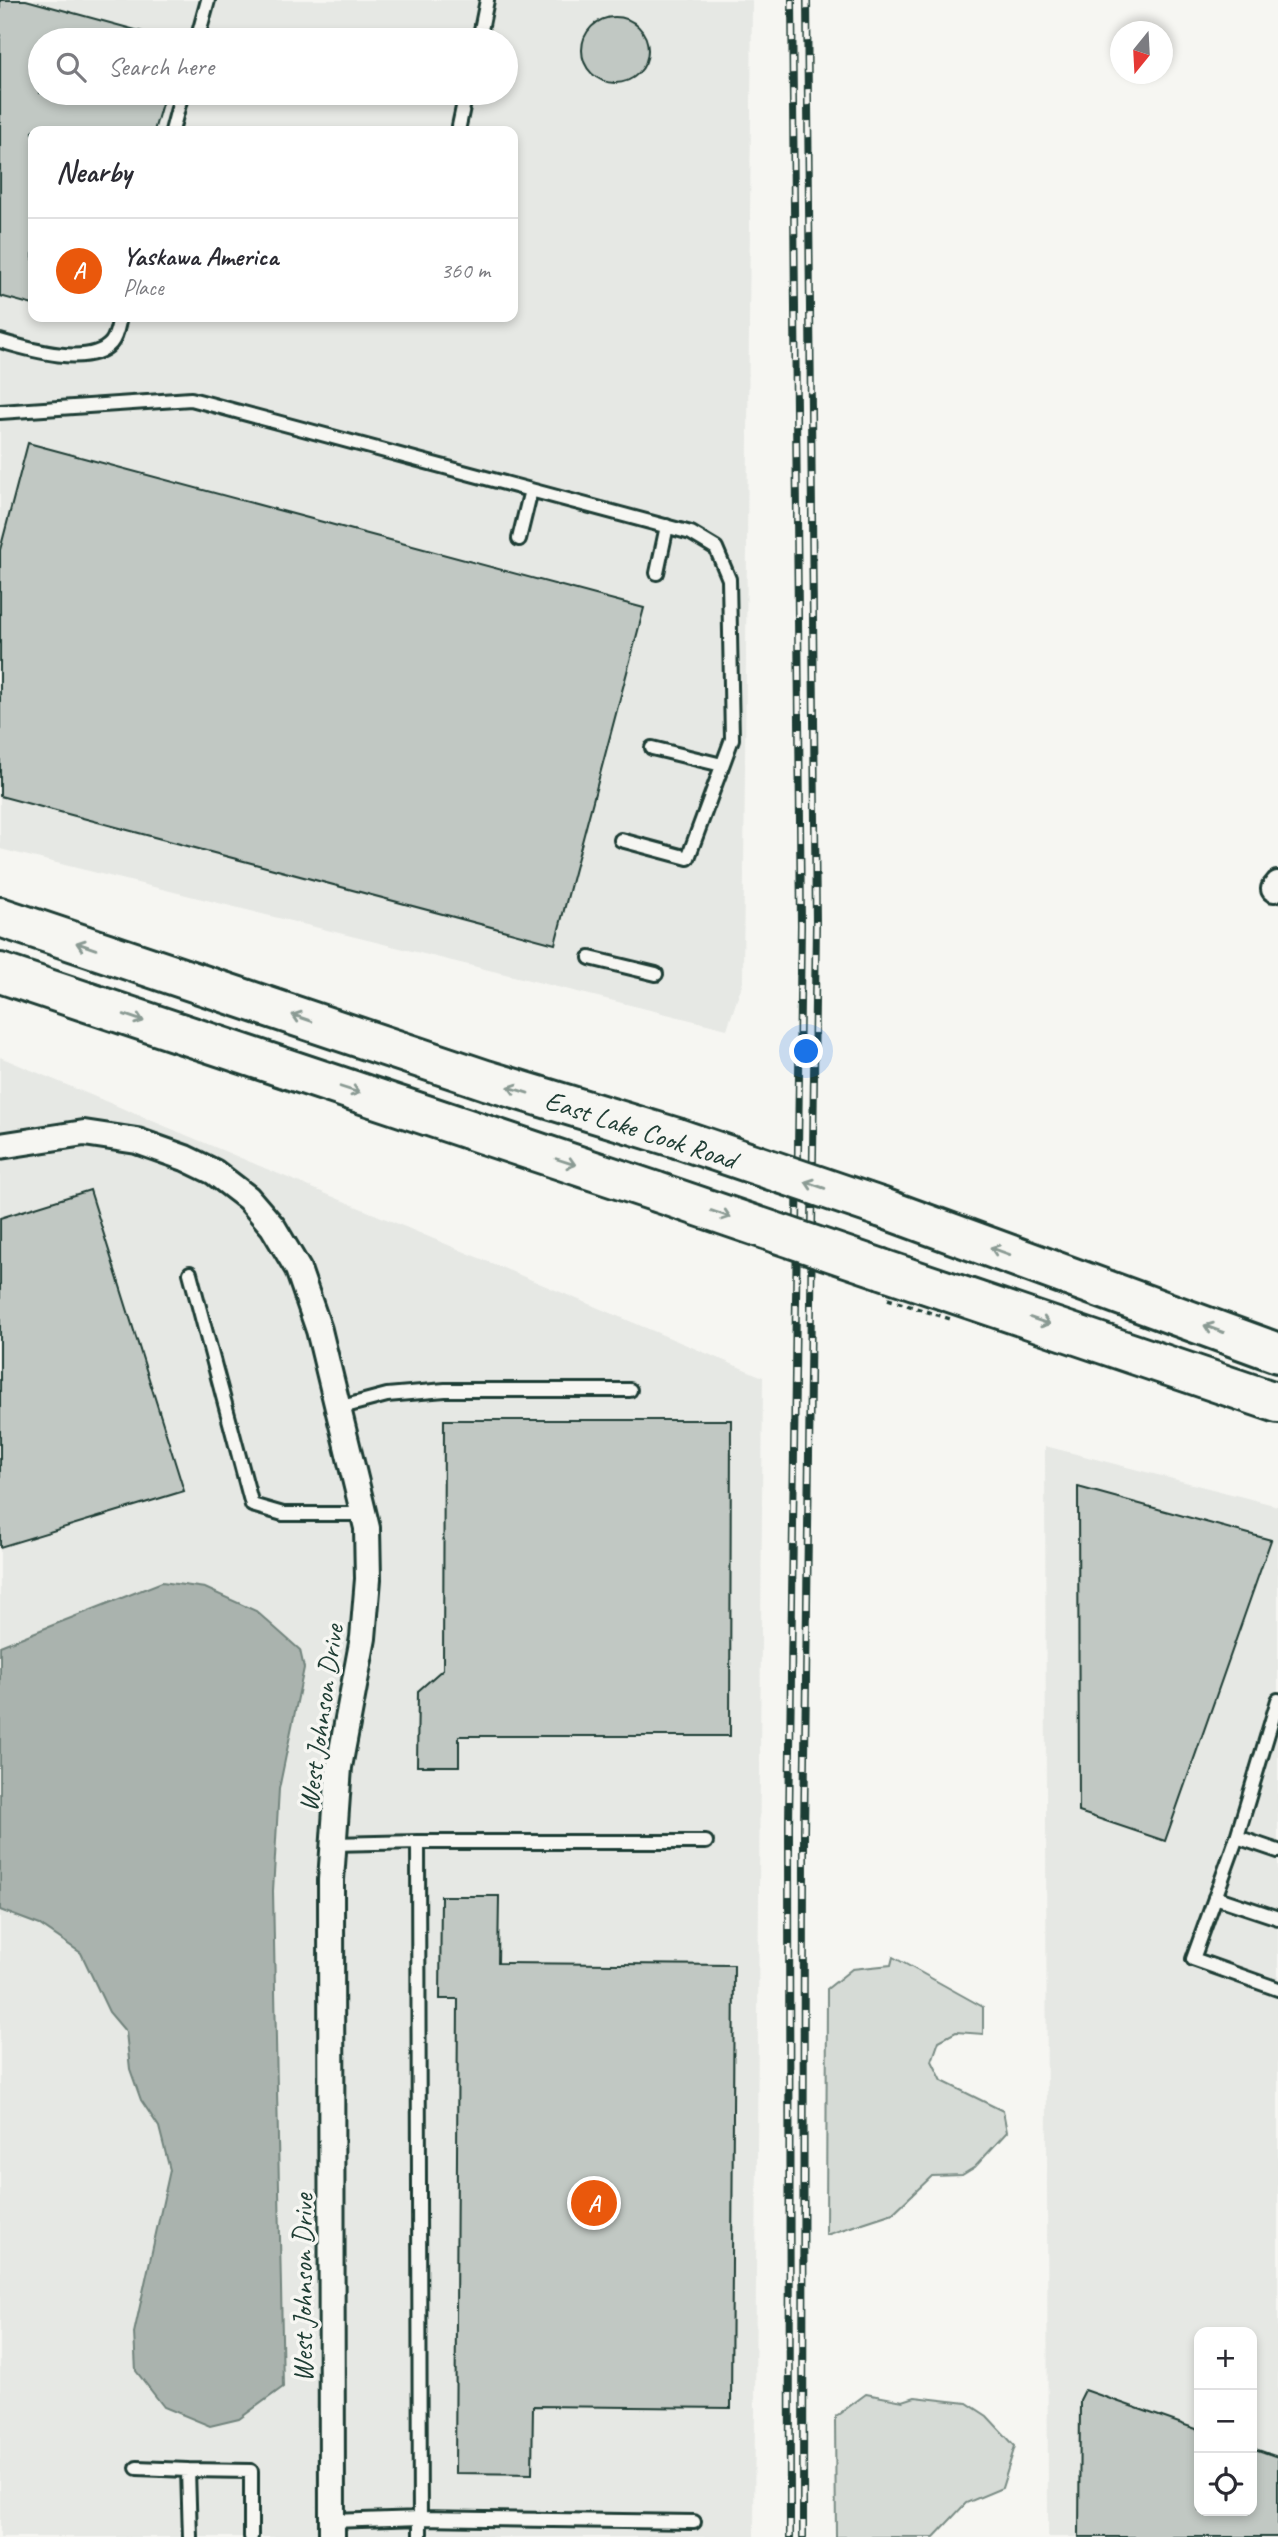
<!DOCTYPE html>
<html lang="en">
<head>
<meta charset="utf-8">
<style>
  body { margin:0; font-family:Caveat,sans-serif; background:#f2f2f3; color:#2b2b33 }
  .controls { position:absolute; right:21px; bottom:21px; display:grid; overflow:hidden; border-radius:14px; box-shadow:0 4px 10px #0003 }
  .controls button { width:63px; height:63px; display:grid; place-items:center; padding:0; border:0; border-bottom:2px solid #e1e1e2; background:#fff; color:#2b2b33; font:35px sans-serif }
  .compass { position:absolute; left:1110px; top:21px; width:63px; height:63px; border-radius:50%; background:#fff; box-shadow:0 4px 10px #0003; rotate:198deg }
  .you { position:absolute; left:807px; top:1052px; width:24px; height:24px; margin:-18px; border:5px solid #fff; border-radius:50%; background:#1a73e8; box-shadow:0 0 0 10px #1a73e833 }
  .badge { display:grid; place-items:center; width:46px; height:46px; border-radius:50%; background:#ea580c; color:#fff; font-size:23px; font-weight:700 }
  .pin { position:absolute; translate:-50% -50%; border:4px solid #fff; box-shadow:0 2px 7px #0006 }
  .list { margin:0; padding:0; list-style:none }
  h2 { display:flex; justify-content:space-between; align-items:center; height:91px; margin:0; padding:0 28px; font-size:30px }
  h2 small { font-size:23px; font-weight:400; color:#7c7c81 }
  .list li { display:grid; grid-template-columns:46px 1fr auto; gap:21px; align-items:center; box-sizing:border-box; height:105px; padding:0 28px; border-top:2px solid #e1e1e2 }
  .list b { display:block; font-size:26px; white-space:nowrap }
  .list p { margin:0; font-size:23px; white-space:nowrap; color:#7c7c81 }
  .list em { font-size:23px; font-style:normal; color:#7c7c81 }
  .icon { flex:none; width:38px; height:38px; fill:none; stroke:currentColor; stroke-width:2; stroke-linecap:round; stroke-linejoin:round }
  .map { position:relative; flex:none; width:1278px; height:2537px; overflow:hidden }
  .search { position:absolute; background:#fff; box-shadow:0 4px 10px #0003; left:28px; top:28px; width:490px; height:77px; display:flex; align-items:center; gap:18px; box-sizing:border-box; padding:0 24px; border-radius:38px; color:#7c7c81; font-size:26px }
  .panel { position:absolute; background:#fff; box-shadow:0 4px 10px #0003; left:28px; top:126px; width:490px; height:196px; border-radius:14px }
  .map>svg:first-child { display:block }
</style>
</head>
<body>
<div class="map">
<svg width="1278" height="2537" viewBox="0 0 1278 2537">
  <rect width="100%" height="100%" fill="#f6f6f2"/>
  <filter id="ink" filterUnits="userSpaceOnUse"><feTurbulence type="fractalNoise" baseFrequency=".0143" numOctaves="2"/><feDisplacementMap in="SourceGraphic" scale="14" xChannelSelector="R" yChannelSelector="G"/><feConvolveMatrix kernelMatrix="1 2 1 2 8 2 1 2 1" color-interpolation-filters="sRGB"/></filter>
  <g filter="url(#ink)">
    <path fill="#e6e8e4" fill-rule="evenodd" d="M 0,0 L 752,0 L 743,982 L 727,1029 L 0,849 ZM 40,40 L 506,40 L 506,93 L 40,93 ZM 33,131 L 513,131 L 513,317 L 33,317 Z
      M 0,1057 L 763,1377 L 754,2537 L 0,2537 Z
      M 1045,1446 L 1278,1506 L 1278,2537 L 1048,2537 ZM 1199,2332 L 1252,2332 L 1252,2511 L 1199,2511 Z"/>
    <path fill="#d6dbd6" stroke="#7a8c85" stroke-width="2" d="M 893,1957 L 983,2007 L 983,2034 L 956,2032 L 939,2041 L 932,2061 L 942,2081 L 1003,2111 L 1007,2132 L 975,2167 L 962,2175 L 932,2176 L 893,2213 L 826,2235 L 827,1989 L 852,1969 L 891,1965 Z
      M 866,2394 L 903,2401 L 915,2397 L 967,2403 L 987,2416 L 1015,2446 L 1002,2488 L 966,2503 L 934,2537 L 836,2537 L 835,2417 Z"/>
    <path fill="#aab3ae" stroke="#72847d" stroke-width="2" d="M 162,1582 L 205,1588 L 256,1611 L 300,1650 L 304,1668 L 279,1789 L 273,1891 L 283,2387 L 239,2419 L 210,2426 L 164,2407 L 136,2371 L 134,2333 L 170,2170 L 159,2127 L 141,2100 L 130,2069 L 126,2032 L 109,2012 L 81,1953 L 40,1925 L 0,1910 L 0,1646 Z"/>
    <path fill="#c1c8c3" stroke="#1f3d34" stroke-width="2" d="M 0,0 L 26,0 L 154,35 L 153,40 L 40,40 L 40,93 L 165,93 L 154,131 L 33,131 L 33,305 L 0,296 Z
      M582 50a33 33 0 1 1 66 0a33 33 0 1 1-66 0Z
      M 28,443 L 644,608 L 555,944 L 0,796 L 0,550 Z
      M 90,1190 L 184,1491 L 0,1547 L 0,1218 Z
      M 444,1420 L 731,1420 L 730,1736 L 459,1736 L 459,1766 L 417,1766 L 418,1691 L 443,1669 Z
      M 1078,1487 L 1271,1540 L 1165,1841 L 1079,1812 Z
      M 441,1896 L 499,1896 L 498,1963 L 734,1965 L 731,2408 L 533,2406 L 532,2474 L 455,2473 L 458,1999 L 440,1999 Z
      M 1085,2390 L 1199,2430 L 1199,2511 L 1252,2511 L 1252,2448 L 1278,2457 L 1278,2537 L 1079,2537 L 1080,2400 Z"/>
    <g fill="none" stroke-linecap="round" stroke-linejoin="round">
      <g stroke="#1f3d34" stroke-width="18">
        <path id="service" d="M 197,40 L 208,0
          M 479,40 L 487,0
          M 459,126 L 466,93
          M 172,131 L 182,93
          M 0,341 C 27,349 89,368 111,343 C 117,336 118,325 120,317
          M 0,412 L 191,399 L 691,533 L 716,548 L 729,579 L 732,739 L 688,858 L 621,840
          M 519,539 L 531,490
          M 657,573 L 667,526
          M 652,748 L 722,765
          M 590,958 L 656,974
          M 190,1273 L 252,1505 L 283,1514 L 363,1514
          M 338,1408 L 387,1395 L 445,1390 L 630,1390
          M 1278,1700 L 1237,1837 L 1278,1851
          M 1237,1837 L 1193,1959 L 1278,1989
          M 418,1842 L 706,1842
          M 333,1844 L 418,1842 L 420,2537
          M 1215,1897 L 1278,1918
          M 137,2468 L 188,2470
          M 332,2521 L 420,2518 L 694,2522
          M 190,2537 L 188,2470 L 251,2471 L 251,2537"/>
      </g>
      <g stroke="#1f3d34" stroke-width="30">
        <path id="minor" d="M 1274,889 L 1278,884
          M 0,1146 L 84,1133 L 137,1141 L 185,1158 L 214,1172 L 248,1198 L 273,1227 L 298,1269 L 319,1330 L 367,1528 L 368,1579 L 363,1638 L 339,1767 L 331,1880 L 332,2537"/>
      </g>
      <g stroke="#1f3d34" stroke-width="44">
        <path id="primary" d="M 0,917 L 486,1080 L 677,1138
          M 0,973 L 657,1192
          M 880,1207 L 1278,1353
          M 882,1269 L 1278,1403"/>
      </g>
      <use href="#service" stroke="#f6f6f2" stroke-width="12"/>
      <use href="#minor" stroke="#f6f6f2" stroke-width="24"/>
      <use href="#primary" stroke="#f6f6f2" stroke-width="38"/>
      <g stroke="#1f3d34" stroke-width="8">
        <path id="rail" d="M 790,2537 L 789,1825 L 801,925 L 792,0
          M 803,2537 L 804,1831 L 816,925 L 807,0"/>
      </g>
      <use href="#rail" stroke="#f6f6f2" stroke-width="5" stroke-dasharray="16" stroke-linecap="butt"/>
      <g stroke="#1f3d34" stroke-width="44" stroke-linecap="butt">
        <path id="primary-bridge" d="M 677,1138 L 880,1207
          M 657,1192 L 882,1269"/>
      </g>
      <path stroke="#1f3d34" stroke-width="3.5" stroke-dasharray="5 5" stroke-linecap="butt" d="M 888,1299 L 950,1319"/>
      <use href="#primary-bridge" stroke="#f6f6f2" stroke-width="38"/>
    </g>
    <defs><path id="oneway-shaft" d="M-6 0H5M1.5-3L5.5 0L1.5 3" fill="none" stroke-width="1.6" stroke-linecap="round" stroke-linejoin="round" transform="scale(1.75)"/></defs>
    <g stroke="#8a9a93">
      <use href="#oneway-shaft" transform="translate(86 946) rotate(-161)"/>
      <use href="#oneway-shaft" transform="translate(134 1018) rotate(19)"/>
      <use href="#oneway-shaft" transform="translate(302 1018) rotate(-161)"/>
      <use href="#oneway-shaft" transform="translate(350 1090) rotate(18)"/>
      <use href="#oneway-shaft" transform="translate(518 1090) rotate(-163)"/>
      <use href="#oneway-shaft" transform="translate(566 1162) rotate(18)"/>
      <use href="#oneway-shaft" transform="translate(815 1185) rotate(-161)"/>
      <use href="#oneway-shaft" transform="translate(721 1214) rotate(19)"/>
      <use href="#oneway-shaft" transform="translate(1000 1251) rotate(-160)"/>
      <use href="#oneway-shaft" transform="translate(1040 1321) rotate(19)"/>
      <use href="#oneway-shaft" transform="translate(1214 1329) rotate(-160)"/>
    </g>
  </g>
  <g text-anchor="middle" stroke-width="7" stroke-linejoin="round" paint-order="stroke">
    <g font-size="28" fill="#1f3d34" stroke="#f6f6f2">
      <text transform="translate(641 1129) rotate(18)" y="10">East Lake Cook Road</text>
      <text transform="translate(320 1718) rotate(-82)" y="10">West Johnson Drive</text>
      <text transform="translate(302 2288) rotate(-90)" y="10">West Johnson Drive</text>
    </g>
  </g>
</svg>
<div class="controls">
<button>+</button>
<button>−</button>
<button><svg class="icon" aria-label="locate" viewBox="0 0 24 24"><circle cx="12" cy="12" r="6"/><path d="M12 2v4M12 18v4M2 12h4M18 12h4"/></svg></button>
</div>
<svg class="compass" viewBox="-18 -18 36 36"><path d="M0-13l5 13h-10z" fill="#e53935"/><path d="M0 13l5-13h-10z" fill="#7c7c81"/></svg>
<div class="you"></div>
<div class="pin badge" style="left:594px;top:2203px">A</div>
<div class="search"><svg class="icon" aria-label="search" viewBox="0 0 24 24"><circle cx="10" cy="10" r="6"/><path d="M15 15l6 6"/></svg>Search here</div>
<section class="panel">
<h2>Nearby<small></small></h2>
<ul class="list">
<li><span class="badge">A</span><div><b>Yaskawa America</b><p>Place</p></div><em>360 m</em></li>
</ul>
</section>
</div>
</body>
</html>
